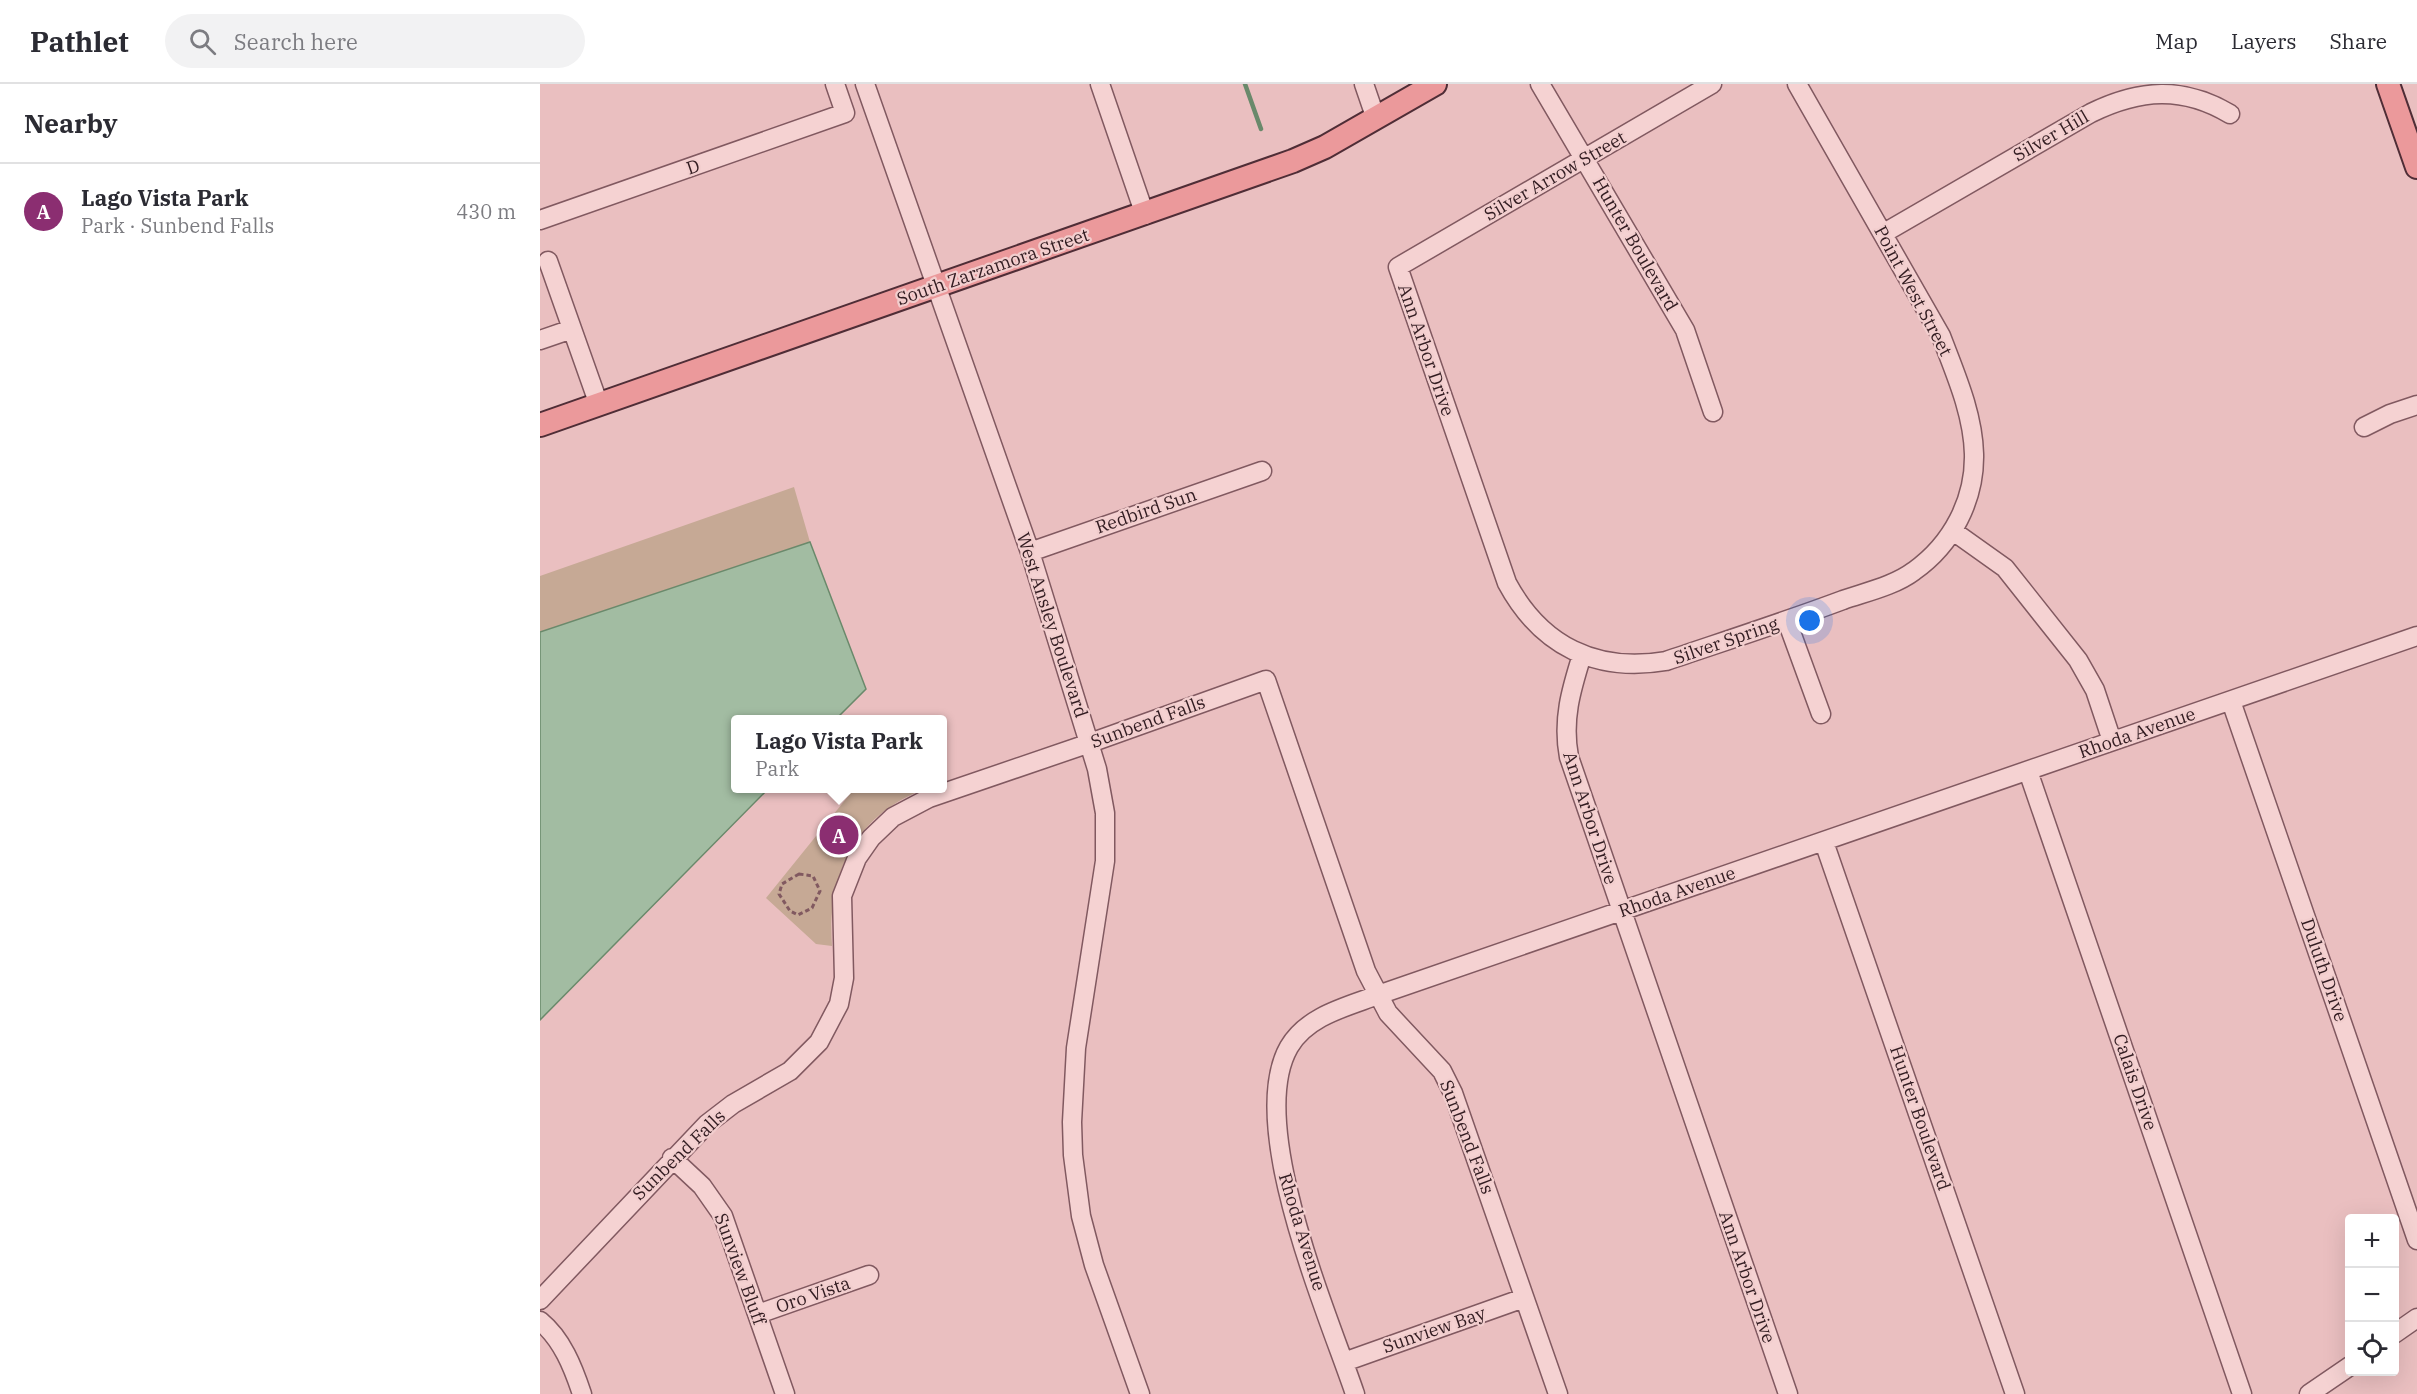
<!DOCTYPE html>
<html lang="en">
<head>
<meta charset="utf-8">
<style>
  body { margin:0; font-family:"IBM Plex Serif",serif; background:#f2f2f3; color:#2b2b33 }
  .controls { position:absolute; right:18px; bottom:18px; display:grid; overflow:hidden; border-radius:6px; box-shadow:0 6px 24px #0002 }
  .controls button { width:54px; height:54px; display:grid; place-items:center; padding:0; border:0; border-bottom:2px solid #e1e1e2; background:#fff; color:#2b2b33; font:30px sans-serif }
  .you { position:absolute; left:1270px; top:537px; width:21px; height:21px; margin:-15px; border:4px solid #fff; border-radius:50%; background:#1a73e8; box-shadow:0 0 0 9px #1a73e833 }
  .badge { display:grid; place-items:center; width:39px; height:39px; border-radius:50%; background:#8b2e71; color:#fff; font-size:20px; font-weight:700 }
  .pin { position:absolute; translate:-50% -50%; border:3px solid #fff; box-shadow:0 2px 6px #0006 }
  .popup { position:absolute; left:191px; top:631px; width:216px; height:78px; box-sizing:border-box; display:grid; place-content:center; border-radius:6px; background:#fff; filter:drop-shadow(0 2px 4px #0005); font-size:20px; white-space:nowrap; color:#7c7c81 }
  .popup b { font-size:22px; color:#2b2b33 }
  .popup::after { content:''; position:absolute; left:50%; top:100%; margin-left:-12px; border:12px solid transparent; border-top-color:#fff }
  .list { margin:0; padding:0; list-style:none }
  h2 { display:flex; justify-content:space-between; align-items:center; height:78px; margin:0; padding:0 24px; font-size:26px }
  h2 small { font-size:20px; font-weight:400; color:#7c7c81 }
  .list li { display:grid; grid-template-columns:39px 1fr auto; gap:18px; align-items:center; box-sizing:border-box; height:96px; padding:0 24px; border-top:2px solid #e1e1e2 }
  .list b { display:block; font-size:22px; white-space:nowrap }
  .list p { margin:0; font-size:20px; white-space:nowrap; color:#7c7c81 }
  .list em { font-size:20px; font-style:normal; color:#7c7c81 }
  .icon { flex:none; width:33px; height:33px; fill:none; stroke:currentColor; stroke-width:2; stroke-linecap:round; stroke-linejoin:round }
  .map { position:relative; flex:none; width:1877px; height:1310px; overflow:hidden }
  header { display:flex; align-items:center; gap:36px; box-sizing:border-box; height:84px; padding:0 30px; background:#fff; border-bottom:2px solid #e1e1e2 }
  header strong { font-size:28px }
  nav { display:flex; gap:33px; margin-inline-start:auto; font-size:21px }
  .search { width:420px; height:54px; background:#f2f2f3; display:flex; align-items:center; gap:15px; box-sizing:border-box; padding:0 21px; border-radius:33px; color:#7c7c81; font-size:22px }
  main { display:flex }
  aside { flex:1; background:#fff }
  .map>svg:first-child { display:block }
</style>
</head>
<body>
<header>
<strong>Pathlet</strong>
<div class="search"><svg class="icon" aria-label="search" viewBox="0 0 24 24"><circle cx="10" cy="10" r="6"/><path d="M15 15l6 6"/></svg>Search here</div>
<nav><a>Map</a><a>Layers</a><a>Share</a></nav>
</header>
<main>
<aside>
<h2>Nearby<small></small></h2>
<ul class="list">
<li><span class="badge">A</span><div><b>Lago Vista Park</b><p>Park · Sunbend Falls</p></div><em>430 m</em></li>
</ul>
</aside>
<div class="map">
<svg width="1877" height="1310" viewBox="0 0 1877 1310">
  <rect width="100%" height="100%" fill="#eabfc0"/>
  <path fill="#c6a995" d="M 254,403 L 270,458 L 0,548 L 0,492 Z
    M 314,705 L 385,705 C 315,731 287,790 292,862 L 276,860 L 226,814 Z"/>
  <path fill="#a2bca2" stroke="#6a896b" stroke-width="1.5" d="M 270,458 L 326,605 L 296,635 L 196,636 L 196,704 L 228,705 L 0,936 L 0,548 Z"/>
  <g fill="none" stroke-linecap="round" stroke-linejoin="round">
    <path stroke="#6a896b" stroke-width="4.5" d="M 705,0 L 721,45"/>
    <g stroke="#815960" stroke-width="21">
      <path id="minor" d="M 325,0 L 490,468 L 557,685 L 565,729 L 565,777 L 536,964 L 532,1038 L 533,1071 L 541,1132 L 554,1181 L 600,1310
        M 560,0 L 605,131
        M 824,0 L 836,35
        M 1000,0 L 1145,246 L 1173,328
        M 1172,0 L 858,183 L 967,499 C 1001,562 1056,589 1126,577 C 1185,557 1244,538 1303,516 C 1326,508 1354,502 1374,487 C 1412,460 1435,416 1434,370 C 1433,329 1415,289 1401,252 L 1257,0
        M 0,136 L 305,29 L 295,0
        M 1344,149 L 1551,29 C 1600,5 1643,2 1690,30
        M 8,177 L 59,321
        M 0,256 L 32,245
        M 1824,343 L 1850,330 L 1877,321
        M 1413,447 L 1465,484 L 1538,576 L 1555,606 L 1572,657
        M 490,468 L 722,387
        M 1247,537 L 1281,630
        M 1042,571 C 1031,606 1022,636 1029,673 L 1248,1310
        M 1691,617 L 1877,1156
        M 1488,687 L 1702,1310
        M 1284,758 L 1475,1310
        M 132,1074 L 162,1102 L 183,1132 L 245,1310
        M 0,1216 L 167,1040 L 193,1020 L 250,987 L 279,958 L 299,920 L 304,894 L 302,812 L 317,774 L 331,754 L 353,733 L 389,714 L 550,659 L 726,596 L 826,887 L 848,929 L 902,987 L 913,1009 L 1018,1310
        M 218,1230 L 329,1191
        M 0,1237 C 22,1255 33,1283 42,1310
        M 1854,1250 L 1877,1234
        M 804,1278 L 984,1214
        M 815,1310 C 788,1230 705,1040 749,963 C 767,932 806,923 838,911 L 1877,552
        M 1769,1310 L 1810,1282"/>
    </g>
    <g stroke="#4f2d36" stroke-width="26">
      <path id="major" d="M 1848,0 L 1877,83
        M 0,341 L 753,77 L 785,63 L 895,0"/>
    </g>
    <path stroke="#815960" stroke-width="3" stroke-dasharray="4.5 3" stroke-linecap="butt" d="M 351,704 L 358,707 L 361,704
      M 259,790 L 273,792 L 280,807 L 272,824 L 258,831 L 250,827 L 239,810 L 242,800 Z"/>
    <use href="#minor" stroke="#f5d2d2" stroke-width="18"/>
    <use href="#major" stroke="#eb999b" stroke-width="22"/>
  </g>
  <g text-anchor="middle" stroke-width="4.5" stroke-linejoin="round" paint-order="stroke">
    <g font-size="18" fill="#321c21" stroke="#f2cece">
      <text transform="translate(1511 52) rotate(-30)" y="6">Silver Hill</text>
      <text transform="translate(153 83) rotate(-19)" y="6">D</text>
      <text transform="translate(1015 92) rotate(-30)" y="6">Silver Arrow Street</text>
      <text transform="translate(1095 160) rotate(60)" y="6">Hunter Boulevard</text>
      <text transform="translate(453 183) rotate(-19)" y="6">South Zarzamora Street</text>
      <text transform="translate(1373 207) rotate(62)" y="6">Point West Street</text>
      <text transform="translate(886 266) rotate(71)" y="6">Ann Arbor Drive</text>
      <text transform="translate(606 427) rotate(-19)" y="6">Redbird Sun</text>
      <text transform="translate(512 541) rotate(72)" y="6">West Ansley Boulevard</text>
      <text transform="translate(1186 557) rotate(-19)" y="6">Silver Spring</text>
      <text transform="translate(608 638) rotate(-20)" y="6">Sunbend Falls</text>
      <text transform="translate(1597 649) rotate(-19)" y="6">Rhoda Avenue</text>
      <text transform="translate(1050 734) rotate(72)" y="6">Ann Arbor Drive</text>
      <text transform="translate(1137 808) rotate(-19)" y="6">Rhoda Avenue</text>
      <text transform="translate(1784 886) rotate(71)" y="6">Duluth Drive</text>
      <text transform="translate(1595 998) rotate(71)" y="6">Calais Drive</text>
      <text transform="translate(1380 1034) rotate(71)" y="6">Hunter Boulevard</text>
      <text transform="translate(927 1053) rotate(69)" y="6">Sunbend Falls</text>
      <text transform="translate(139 1071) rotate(-44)" y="6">Sunbend Falls</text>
      <text transform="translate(762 1148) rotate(73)" y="6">Rhoda Avenue</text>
      <text transform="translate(200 1185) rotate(70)" y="6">Sunview Bluff</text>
      <text transform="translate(1207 1193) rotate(71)" y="6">Ann Arbor Drive</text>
      <text transform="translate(273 1211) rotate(-19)" y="6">Oro Vista</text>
      <text transform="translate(894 1246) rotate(-19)" y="6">Sunview Bay</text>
    </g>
  </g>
</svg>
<div class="controls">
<button>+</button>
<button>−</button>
<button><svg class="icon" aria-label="locate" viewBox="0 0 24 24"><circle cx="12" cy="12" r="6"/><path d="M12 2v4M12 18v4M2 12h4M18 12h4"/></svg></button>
</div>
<div class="you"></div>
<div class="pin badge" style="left:299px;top:751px">A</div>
<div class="popup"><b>Lago Vista Park</b>Park</div>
</div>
</main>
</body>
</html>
